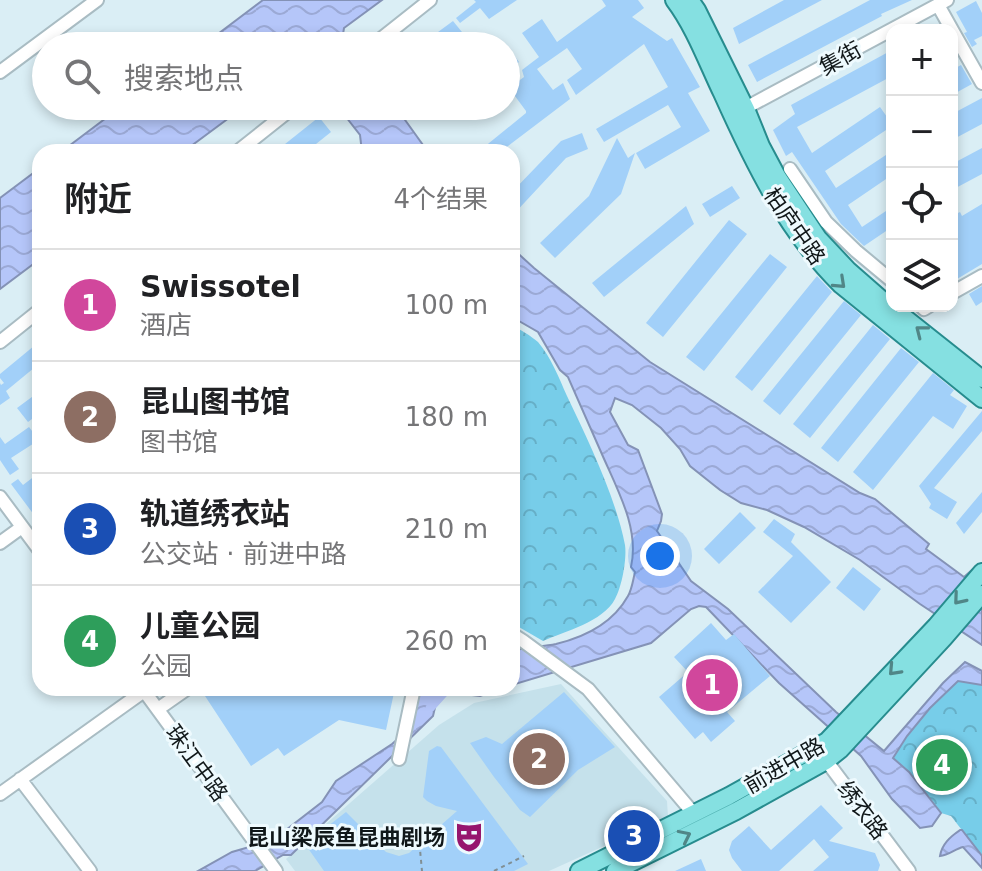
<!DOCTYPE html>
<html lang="zh">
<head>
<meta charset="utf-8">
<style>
  body { margin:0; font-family:"DejaVu Sans","Noto Sans SC",sans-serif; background:#f2f2f2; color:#202124 }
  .controls { position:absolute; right:24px; top:24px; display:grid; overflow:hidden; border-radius:16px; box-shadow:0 4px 12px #0003 }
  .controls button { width:72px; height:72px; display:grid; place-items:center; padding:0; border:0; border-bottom:2px solid #e0e0e0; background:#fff; color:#202124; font:40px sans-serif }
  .you { position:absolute; left:660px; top:556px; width:28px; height:28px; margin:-20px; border:6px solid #fff; border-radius:50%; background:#1a73e8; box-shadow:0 0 0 12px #1a73e833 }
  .badge { display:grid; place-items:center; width:52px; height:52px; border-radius:50%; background:#0b8043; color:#fff; font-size:26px; font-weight:700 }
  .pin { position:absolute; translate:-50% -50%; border:4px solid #fff; box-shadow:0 2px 8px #0006 }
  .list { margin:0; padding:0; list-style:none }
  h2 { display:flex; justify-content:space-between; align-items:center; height:104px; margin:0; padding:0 32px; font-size:34px }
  h2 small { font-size:26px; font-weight:400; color:#757577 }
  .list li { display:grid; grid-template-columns:52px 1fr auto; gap:24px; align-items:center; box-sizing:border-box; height:112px; padding:0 32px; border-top:2px solid #e0e0e0 }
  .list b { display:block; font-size:30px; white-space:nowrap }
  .list p { margin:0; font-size:26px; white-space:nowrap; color:#757577 }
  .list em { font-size:26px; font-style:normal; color:#757577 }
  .icon { flex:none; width:44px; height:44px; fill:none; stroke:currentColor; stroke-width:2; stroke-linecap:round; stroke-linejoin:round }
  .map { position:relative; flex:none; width:982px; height:871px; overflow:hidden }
  .search { position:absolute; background:#fff; box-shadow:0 4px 12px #0003; left:32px; top:32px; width:488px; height:88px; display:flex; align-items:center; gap:20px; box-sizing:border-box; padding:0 28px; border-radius:44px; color:#757577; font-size:30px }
  .panel { position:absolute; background:#fff; box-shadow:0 4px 12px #0003; left:32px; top:144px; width:488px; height:552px; border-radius:24px }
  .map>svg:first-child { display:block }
</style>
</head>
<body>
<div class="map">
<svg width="982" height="871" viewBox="0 0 982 871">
  <defs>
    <pattern id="forest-crowns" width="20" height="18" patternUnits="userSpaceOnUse" patternTransform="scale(2)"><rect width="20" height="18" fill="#77cde9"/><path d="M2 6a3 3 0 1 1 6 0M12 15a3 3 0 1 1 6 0" fill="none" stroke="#66afc7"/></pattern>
    <pattern id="water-waves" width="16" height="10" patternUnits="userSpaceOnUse" patternTransform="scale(2)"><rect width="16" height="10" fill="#b5c6f9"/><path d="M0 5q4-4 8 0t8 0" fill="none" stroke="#9ba9d5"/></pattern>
  </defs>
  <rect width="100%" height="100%" fill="#daeef5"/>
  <path fill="#c5e1eb" d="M 561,684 L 667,801 L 668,817 L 549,871 L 295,871 L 286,859 L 439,725 L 474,703 Z"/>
  <path fill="url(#forest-crowns)" d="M 512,326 C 520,329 531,336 538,342 C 551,357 559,378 567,396 C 588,440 616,498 625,545 C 627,558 622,587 615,599 C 603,622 565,631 543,641 L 512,623 Z
    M 958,681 L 982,685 L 982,856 L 951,816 L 941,813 L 909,772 L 893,758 L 907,736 L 930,708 Z"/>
  <path fill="url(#water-waves)" stroke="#8492b6" stroke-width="2" d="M 263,0 L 382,0 L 344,28 L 342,40 L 346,46 L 202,46 Z
    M 122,106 L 245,106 L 183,152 L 61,152 Z
    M 332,106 L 395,106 L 428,152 L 362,152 L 360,135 L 339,108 Z
    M 40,168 L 40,259 L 0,289 L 0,198 Z
    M 512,248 L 534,268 L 650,362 L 860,493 L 875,499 L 929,544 L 926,549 L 964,577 L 973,569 L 982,575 L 982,645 L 920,604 L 860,560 L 804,527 L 767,510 L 741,503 L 720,490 L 690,466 L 680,449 L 661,428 L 632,405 L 615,398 L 610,412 L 628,445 L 638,450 L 662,514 L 661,521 L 657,531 L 691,581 L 728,609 L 836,712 L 884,751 L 943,683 L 965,662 L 982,671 L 982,685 L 958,681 L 930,708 L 907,736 L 893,758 L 909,772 L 941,813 L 932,826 L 920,828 L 892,799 L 861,756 L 779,683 L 706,607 L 699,606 L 691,609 L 651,643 L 512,685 L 512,651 C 526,647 541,647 556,644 C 585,637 613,623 628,596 C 632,589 633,580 635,572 L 631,567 C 640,528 616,487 601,452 C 590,427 579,402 568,377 L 560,370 L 538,332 L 512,317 Z
    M 417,688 L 503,688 L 480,696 L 439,691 L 433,716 L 291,855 L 283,855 L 255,871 L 198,871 L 232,852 L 273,840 L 322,802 L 336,781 L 392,744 L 407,731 Z
    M 960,830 L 962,830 L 982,856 L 982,868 L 963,847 C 955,849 949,855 940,856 C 942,844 950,837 960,830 Z"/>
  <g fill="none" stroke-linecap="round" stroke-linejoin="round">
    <path stroke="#b5c6f9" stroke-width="9" d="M 430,708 L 448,688"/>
  </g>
  <path fill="#a2d0f9" d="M 474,0 L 517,0 L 489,19 L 480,8 L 460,23 L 456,18 L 476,2 Z
    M 602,0 L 638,0 L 644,8 L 632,17 L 667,41 L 672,38 L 700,87 L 688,93 L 710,131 L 645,169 L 636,153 L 681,127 L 668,105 L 604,142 L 596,129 L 668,87 L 644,44 L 576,95 L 567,80 L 582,69 L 567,48 L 537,69 L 553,90 L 563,83 L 570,99 L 500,152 L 478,152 L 526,113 L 526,111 L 509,88 L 524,77 L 522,70 L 539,57 L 522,33 L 542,19 L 557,42 L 606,6 Z
    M 784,0 L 822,0 L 739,44 L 733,28 Z
    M 870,0 L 912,0 L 881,14 L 882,16 L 757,82 L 748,65 Z
    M 976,1 L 982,13 L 982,36 L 974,40 L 977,44 L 972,47 L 964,33 L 967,32 L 956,12 Z
    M 453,21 L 466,37 L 453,46 L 419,46 Z
    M 506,44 L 519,62 L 506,72 Z
    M 892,50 L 892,76 L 797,127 L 812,153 L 880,107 L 892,124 L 892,126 L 825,171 L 836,188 L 892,151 L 892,175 L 848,205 L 862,227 L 892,207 L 892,227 L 864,246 L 841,224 L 792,152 L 786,156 L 773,130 L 795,114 L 791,105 Z
    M 961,65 L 972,84 L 952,95 L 952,70 Z
    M 982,98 L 982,124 L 952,140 L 952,114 Z
    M 431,106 L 459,106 L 441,119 Z
    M 319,117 L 331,132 L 306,152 L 275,152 Z
    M 582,133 L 588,149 L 566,158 L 512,216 L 512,192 L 561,141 Z
    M 617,138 L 628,158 L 635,153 L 621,194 L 555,258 L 540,243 L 589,196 Z
    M 982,148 L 982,174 L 952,190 L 952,164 Z
    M 732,186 L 740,198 L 710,217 L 702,204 Z
    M 982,204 L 982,264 L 952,282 L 952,216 L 960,212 L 962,216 Z
    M 686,206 L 694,224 L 604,297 L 592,283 Z
    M 729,220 L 747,234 L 663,337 L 646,323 Z
    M 770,254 L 787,267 L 704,371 L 686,357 Z
    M 817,276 L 832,292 L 752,391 L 735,377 Z
    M 982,286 L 982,302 L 976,306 L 969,294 Z
    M 844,301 L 861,315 L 780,415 L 763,401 Z
    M 873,325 L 890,339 L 810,438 L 793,424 Z
    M 40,341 L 40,363 L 6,391 L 10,398 L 0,405 L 0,383 L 1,385 L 4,383 L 0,378 L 0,374 Z
    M 901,348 L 919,362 L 838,462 L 821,448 Z
    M 933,373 L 954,390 L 950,395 L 967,406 L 953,429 L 933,416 L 873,490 L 853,472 Z
    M 40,391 L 40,413 L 28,422 L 17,408 Z
    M 982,411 L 982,431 L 934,488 L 957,502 L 947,519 L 929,508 L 931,504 L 919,486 Z
    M 29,427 L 39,440 L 11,458 L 19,469 L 10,475 L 0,460 L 0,437 L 5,444 Z
    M 40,472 L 40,493 L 32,499 L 40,509 L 40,523 L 11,484 L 18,479 L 23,485 Z
    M 982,492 L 982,512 L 964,534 L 956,523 Z
    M 740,512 L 756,528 L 719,564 L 704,549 Z
    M 774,519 L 795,534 L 791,542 L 831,582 L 791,623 L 758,592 L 793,556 L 763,532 Z
    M 853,567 L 881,589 L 864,611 L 836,588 Z
    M 711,623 L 726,640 L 734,634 L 770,676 L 727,712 L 735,721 L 711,742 L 703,732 L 695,739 L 659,697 L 688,672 L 674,657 Z
    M 216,688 L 395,688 L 386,730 L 339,720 L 284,756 L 278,748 L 251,766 L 205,696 Z
    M 564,692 L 615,747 L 578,770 L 530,817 L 520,810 L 494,777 L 470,743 L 486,737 L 502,744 Z
    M 437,746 L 441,747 L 528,864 L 514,871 L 324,871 L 305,844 L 346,812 L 386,852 L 399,856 L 409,853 L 457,811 L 436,806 L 427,801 L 423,797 L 429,751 Z
    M 821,805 L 843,828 L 829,841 L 875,853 L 880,865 L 878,871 L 813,871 L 829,857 L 814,839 L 779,871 L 742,871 L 732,858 L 729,850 L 732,841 L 749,826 L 771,850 Z
    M 701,859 L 706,871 L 675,871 Z"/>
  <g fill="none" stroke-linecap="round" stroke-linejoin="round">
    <g stroke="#a9bcc3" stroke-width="16">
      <path id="minor" d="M 938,5 L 952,30
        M 952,30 L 982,83
        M 372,46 L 430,0
        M 0,72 L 97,0
        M 738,112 L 947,0
        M 237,152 L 295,106
        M 790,169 L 826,222 L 856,251 L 892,281
        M 952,293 L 982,276
        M 921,306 L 924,309 L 929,306
        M 0,342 L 40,310
        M 0,497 L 40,551
        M 0,543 L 22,527
        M 512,634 L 523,641 L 588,689 L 694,814
        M 142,688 L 276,871
        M 158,709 L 188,688
        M 822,755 L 909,871
        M 399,759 L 414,688
        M 20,779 L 90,871
        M 0,794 L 144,691"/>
    </g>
    <g stroke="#278c8e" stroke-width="20">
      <path id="major" d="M 674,0 C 695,28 707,62 722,93 C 753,162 786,231 841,285 L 982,399
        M 690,0 L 697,10 L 746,109 L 761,146 L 777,176 L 818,238 L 848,270 L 880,298 L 982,379
        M 579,871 L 729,796 L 827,741 L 936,626 L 982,572
        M 615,871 L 736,811 L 826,761 L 840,750 L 944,638 L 982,594"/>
    </g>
    <path stroke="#818f94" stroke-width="2" stroke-dasharray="4 4" stroke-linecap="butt" d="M 418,828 L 422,871
      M 494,871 L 524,856"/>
    <use href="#minor" stroke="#fff" stroke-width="12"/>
    <use href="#major" stroke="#85e0e1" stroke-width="16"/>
  </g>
  <defs><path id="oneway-chevron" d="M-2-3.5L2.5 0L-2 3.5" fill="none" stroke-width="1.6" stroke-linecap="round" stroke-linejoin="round" transform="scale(2)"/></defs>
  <g stroke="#508687">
    <use href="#oneway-chevron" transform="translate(840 283) rotate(43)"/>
    <use href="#oneway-chevron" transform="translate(921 331) rotate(-142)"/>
    <use href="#oneway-chevron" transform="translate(959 599) rotate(130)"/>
    <use href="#oneway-chevron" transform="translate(894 670) rotate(133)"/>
    <use href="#oneway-chevron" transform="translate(685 836) rotate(-26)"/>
  </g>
  <defs>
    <g id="theatre-bare" transform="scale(2.4)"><path d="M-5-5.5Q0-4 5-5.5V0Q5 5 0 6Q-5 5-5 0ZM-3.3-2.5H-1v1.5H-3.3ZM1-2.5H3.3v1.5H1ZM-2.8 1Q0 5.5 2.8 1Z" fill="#96166e" stroke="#eefafe" stroke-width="2.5" paint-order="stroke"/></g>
  </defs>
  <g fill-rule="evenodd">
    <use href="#theatre-bare" x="469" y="837"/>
  </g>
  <g text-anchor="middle" stroke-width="6" stroke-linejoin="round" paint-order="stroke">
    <g font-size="22" fill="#101719" stroke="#eefafe">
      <text transform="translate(840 58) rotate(-29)" y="8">集街</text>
      <text transform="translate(795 226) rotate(55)" y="8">柏庐中路</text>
      <text transform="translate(197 763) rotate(54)" y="8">珠江中路</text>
      <text transform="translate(784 765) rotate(-30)" y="8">前进中路</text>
      <text transform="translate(863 810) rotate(53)" y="8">绣衣路</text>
    </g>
    <g font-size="22" font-weight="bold" fill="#101719" stroke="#eefafe" text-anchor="end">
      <text x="445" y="845">昆山梁辰鱼昆曲剧场</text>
    </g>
  </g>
</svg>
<div class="controls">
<button>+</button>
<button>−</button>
<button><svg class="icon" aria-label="locate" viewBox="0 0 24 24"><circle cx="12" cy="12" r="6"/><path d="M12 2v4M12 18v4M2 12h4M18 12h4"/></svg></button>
<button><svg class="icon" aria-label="layers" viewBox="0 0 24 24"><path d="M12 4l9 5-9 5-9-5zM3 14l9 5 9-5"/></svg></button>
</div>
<div class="you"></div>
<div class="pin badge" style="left:712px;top:685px;background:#d1479c">1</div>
<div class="pin badge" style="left:539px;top:759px;background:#8d6e63">2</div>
<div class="pin badge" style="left:634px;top:836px;background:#1a4fb4">3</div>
<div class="pin badge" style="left:942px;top:765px;background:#2e9e5b">4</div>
<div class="search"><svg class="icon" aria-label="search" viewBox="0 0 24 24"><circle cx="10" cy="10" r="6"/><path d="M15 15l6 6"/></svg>搜索地点</div>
<section class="panel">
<h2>附近<small>4个结果</small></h2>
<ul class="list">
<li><span class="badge" style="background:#d1479c">1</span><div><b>Swissotel</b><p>酒店</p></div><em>100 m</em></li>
<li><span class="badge" style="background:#8d6e63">2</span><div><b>昆山图书馆</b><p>图书馆</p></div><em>180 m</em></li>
<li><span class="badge" style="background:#1a4fb4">3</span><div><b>轨道绣衣站</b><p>公交站 · 前进中路</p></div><em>210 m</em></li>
<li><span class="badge" style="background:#2e9e5b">4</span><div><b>儿童公园</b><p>公园</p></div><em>260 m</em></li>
</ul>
</section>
</div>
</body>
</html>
